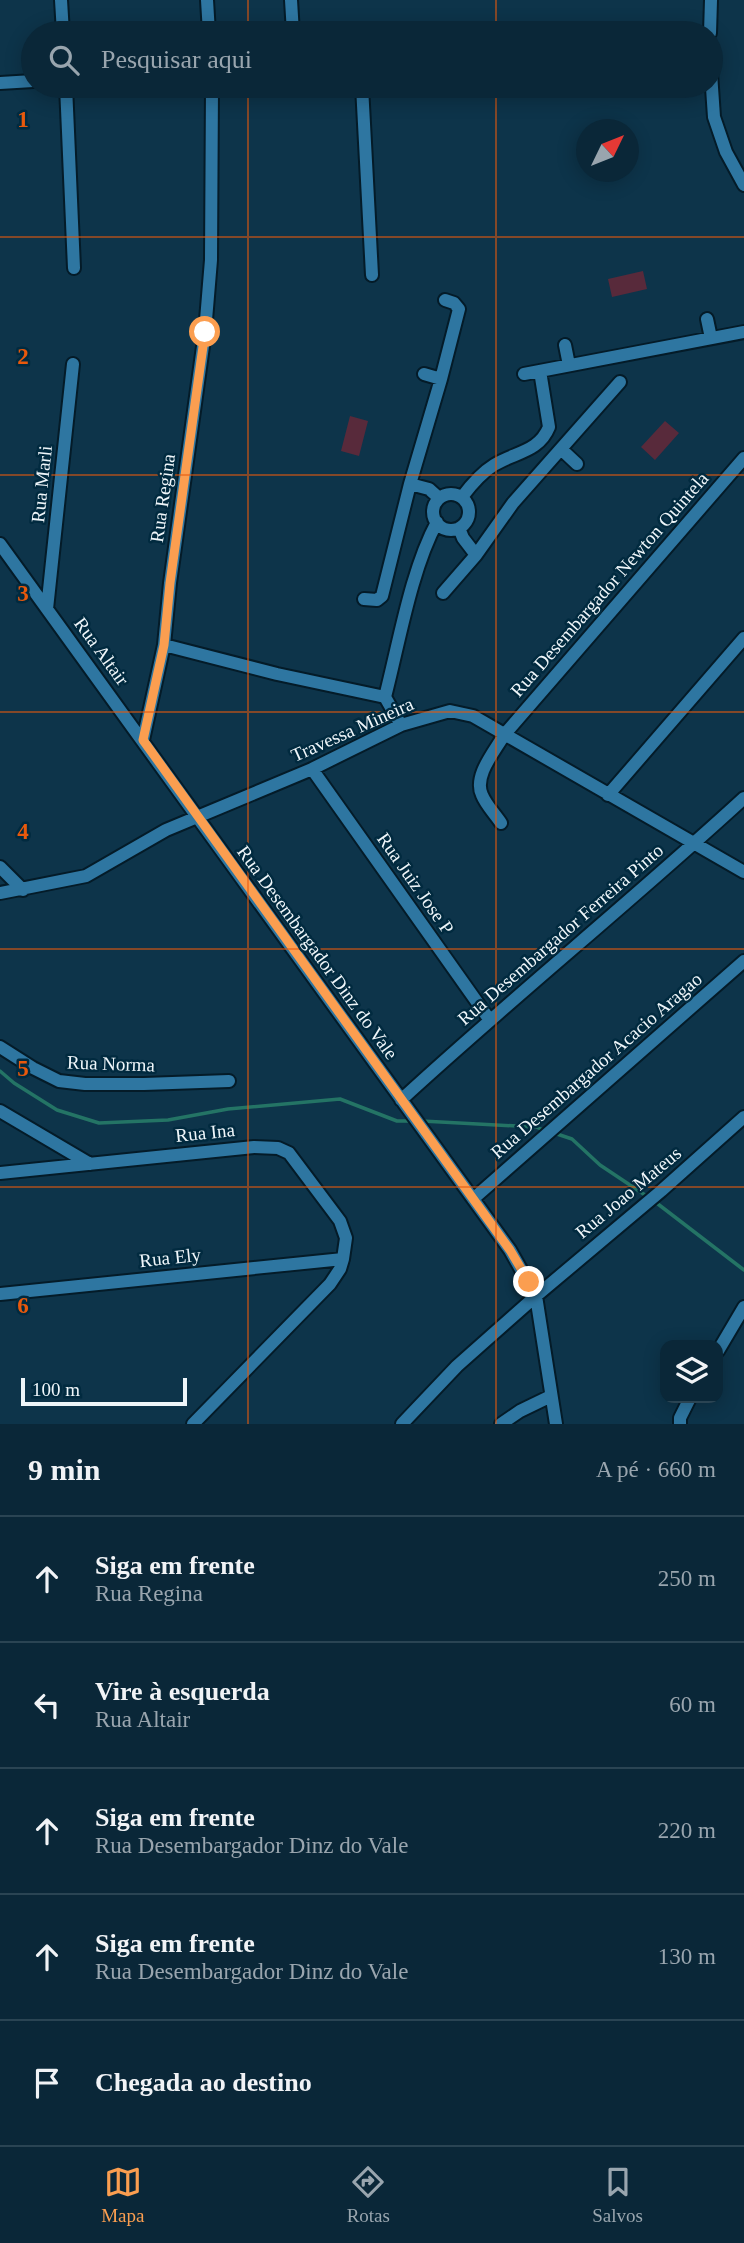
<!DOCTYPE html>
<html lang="pt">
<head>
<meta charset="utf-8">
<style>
  body { margin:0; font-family:"Times New Roman",serif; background:#132f40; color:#f1f3f6 }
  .controls { position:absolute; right:21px; bottom:21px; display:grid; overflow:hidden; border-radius:14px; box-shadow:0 4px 18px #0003 }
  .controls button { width:63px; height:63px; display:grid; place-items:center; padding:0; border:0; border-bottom:2px solid #2a4453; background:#0a2738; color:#f1f3f6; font:35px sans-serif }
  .compass { position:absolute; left:576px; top:119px; width:63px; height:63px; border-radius:50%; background:#0a2738; box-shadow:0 4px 18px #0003; rotate:47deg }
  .scale { position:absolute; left:21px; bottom:18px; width:166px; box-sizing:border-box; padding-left:7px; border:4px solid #eff6fa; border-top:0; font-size:19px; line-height:24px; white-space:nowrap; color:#eff6fa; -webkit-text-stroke:5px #012a3f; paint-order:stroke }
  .stop { position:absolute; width:21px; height:21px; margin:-16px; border:5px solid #fb9e50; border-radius:50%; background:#fff }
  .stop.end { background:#fb9e50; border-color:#fff; box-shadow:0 2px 7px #0008 }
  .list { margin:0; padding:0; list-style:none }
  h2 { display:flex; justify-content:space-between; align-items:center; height:91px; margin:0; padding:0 28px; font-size:30px }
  h2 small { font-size:23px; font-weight:400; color:#99a5ae }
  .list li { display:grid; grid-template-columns:46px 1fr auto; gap:21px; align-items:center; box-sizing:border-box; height:126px; padding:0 28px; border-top:2px solid #2a4453 }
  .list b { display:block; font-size:26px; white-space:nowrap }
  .list p { margin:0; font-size:23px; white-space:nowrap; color:#99a5ae }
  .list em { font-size:23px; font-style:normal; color:#99a5ae }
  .icon { flex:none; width:38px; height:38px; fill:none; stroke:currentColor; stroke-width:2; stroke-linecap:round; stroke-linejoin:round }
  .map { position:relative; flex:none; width:744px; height:1424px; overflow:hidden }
  .search { position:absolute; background:#0a2738; box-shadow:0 4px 18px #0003; left:21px; right:21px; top:21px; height:77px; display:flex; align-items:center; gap:18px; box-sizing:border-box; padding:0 24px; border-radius:38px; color:#99a5ae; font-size:26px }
  .sheet { height:721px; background:#0a2738 }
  nav { display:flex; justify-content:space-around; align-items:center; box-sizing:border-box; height:98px; border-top:2px solid #2a4453; background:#0a2738; font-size:19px; color:#99a5ae }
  nav a { display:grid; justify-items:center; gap:4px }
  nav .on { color:#fb9e50 }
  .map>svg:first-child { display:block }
</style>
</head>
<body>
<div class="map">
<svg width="744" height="1424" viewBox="0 0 744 1424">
  <rect width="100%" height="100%" fill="#0d344a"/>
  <path fill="#582a3b" d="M 643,271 L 647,289 L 612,297 L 608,279 Z
    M 350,416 L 368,421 L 359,456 L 341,451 Z
    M 665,421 L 679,433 L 655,460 L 641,447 Z"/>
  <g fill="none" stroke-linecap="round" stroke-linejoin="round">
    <path stroke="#247465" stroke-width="3.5" d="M 0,1071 L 14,1083 L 57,1110 L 99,1123 L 168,1120 L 228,1109 L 340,1099 L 397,1121 L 414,1121
      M 422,1121 L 536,1127 L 546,1131
      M 554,1133 L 572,1139 L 600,1165 L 648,1197
      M 654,1201 L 744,1270"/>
    <g stroke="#041b28" stroke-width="16">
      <path id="minor" d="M 61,0 L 63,33
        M 207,0 L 209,33
        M 291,0 L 293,33
        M 710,33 L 711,0
        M 711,73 L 714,117 L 726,152 L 744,185
        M 0,83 L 33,81
        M 66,86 L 74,268
        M 362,86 L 372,275
        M 707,319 L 711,338
        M 565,345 L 569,365
        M 424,374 L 441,379
        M 524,374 L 744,332
        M 561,449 L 577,464
        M 410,484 L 429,489 L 439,498
        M433 512a18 18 0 1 1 36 0a18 18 0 1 1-36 0Z
        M 462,497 C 471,485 481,473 494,465 C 515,452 539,452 549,427 L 540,371
        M 459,528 L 463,538 L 476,555
        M 0,544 L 510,1250 L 536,1296 L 556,1424
        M 443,593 L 476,555 L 513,503 L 620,382
        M 364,599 L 377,600 L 382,596 L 410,484 L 441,379 L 459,309 L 454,303 L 445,300
        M 47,609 L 73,364
        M 164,645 L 277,674 L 385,697
        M 401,725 L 385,697 C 399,643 411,570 437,522
        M 143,740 L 164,645 L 170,583 L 205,332 L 211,260 L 212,86
        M 312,769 L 489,1019
        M 608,795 L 744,638
        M 501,823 C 495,814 486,805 482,795 C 473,776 495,751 504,735 L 744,458
        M 0,867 L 23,890
        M 0,893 L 86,876 L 166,830 L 312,769 L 401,725 L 450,711 L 473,716 L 744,872
        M 0,1047 L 33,1068 L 59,1081 L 85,1084 L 144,1084 L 229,1081
        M 401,1100 C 513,997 632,901 744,798
        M 0,1111 L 90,1164
        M 0,1173 L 254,1147 L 278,1148 L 289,1153 L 340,1221 L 346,1238 L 343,1259 L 340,1269 L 330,1284 L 193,1424
        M 473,1199 L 744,961
        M 0,1294 L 343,1259
        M 718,1351 L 744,1307
        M 402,1424 L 457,1366 L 536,1296 L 661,1191 L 744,1117
        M 501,1424 L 520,1411 L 551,1396
        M 680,1424 L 680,1418 L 690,1398"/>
    </g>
    <use href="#minor" stroke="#2e76a1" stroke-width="12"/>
  </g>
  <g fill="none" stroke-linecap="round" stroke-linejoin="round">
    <path stroke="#fb9e50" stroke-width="9" d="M 205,332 L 170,583 L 164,645 L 143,740 L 510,1250 L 529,1282"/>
  </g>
  <path fill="none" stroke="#e8590c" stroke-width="2" stroke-opacity="0.55" d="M 248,0 L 248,33M 496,0 L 496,33M 248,86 L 248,1424M 496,86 L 496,1424M 0,237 L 744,237M 0,475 L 744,475M 0,712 L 744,712M 0,949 L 744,949M 0,1187 L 744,1187"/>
  <g text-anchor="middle" stroke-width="5" stroke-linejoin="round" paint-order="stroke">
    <g font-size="19" fill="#eff6fa" stroke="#012a3f">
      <text transform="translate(41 484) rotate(-84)" y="7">Rua Marli</text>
      <text transform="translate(162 498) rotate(-82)" y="7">Rua Regina</text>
      <text transform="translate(609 584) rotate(-49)" y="7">Rua Desembargador Newton Quintela</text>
      <text transform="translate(102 651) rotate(54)" y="7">Rua Altair</text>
      <text transform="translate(352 729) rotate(-24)" y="7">Travessa Mineira</text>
      <text transform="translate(416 883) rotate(55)" y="7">Rua Juiz Jose P</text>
      <text transform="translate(560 934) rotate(-41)" y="7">Rua Desembargador Ferreira Pinto</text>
      <text transform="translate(318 952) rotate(54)" y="7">Rua Desembargador Dinz do Vale</text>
      <text transform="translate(111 1063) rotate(2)" y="7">Rua Norma</text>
      <text transform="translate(596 1065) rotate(-41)" y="7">Rua Desembargador Acacio Aragao</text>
      <text transform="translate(205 1132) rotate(-6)" y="7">Rua Ina</text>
      <text transform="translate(628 1192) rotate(-40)" y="7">Rua Joao Mateus</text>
      <text transform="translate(170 1257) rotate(-6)" y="7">Rua Ely</text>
    </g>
  </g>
  <g font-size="23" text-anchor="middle" font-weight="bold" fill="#e8590c" stroke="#012a3f" stroke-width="5" stroke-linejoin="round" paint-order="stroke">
    <text x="23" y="127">1</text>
    <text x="23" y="364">2</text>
    <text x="23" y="601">3</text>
    <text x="23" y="839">4</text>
    <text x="23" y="1076">5</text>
    <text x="23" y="1313">6</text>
  </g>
</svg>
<div class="controls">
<button><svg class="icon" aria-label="layers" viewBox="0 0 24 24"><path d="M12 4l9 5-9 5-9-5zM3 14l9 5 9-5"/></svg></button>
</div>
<svg class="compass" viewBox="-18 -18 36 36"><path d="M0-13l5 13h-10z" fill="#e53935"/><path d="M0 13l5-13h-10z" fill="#99a5ae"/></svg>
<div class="scale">100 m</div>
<div class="stop" style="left:205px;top:332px"></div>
<div class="stop end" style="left:529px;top:1282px"></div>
<div class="search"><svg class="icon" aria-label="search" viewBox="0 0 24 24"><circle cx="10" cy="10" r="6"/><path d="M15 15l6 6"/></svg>Pesquisar aqui</div>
</div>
<section class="sheet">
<h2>9 min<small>A pé · 660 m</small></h2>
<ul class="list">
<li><svg class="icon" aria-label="ahead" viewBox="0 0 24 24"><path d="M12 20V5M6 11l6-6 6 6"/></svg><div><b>Siga em frente</b><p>Rua Regina</p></div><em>250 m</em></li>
<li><svg class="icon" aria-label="left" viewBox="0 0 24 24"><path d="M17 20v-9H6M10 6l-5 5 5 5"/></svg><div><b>Vire à esquerda</b><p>Rua Altair</p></div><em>60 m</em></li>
<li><svg class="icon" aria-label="ahead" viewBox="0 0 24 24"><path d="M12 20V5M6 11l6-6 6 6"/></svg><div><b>Siga em frente</b><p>Rua Desembargador Dinz do Vale</p></div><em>220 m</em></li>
<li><svg class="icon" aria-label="ahead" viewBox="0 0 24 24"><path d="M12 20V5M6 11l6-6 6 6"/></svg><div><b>Siga em frente</b><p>Rua Desembargador Dinz do Vale</p></div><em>130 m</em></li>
<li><svg class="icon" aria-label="arrive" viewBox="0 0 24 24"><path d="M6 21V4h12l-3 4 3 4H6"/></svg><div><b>Chegada ao destino</b></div></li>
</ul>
</section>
<nav>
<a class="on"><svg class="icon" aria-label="map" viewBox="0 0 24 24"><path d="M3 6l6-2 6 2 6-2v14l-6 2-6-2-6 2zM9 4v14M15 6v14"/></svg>Mapa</a>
<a><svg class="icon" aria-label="directions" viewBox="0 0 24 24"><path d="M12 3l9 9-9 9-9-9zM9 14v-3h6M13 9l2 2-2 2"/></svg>Rotas</a>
<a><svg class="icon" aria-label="saved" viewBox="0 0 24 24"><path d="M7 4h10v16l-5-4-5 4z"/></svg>Salvos</a>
</nav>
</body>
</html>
